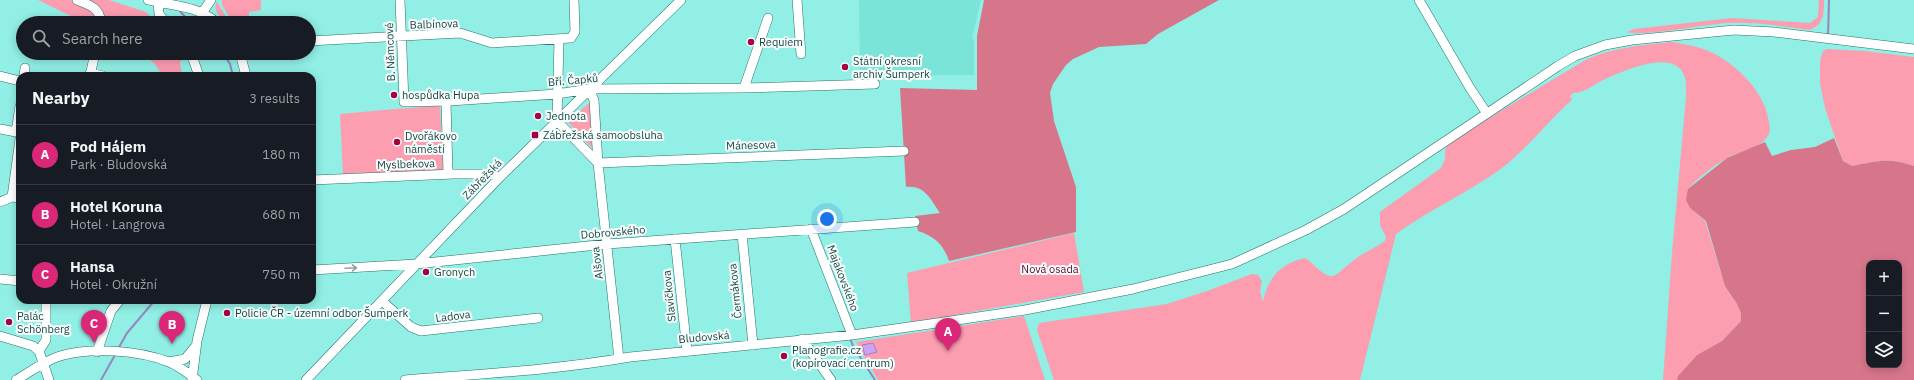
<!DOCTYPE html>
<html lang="en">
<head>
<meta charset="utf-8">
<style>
  body { margin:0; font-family:"IBM Plex Sans",sans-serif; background:#20242c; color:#f1f3f6 }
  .controls { position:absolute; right:12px; bottom:12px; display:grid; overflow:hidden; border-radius:8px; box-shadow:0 2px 10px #0003 }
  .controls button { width:36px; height:36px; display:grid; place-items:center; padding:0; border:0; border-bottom:1px solid #363941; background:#171b24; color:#f1f3f6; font:20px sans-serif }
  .you { position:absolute; left:827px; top:219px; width:14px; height:14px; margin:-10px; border:3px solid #fff; border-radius:50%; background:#1a73e8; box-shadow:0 0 0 6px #1a73e833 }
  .badge { display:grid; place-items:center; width:26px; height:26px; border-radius:50%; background:#db2777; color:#fff; font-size:13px; font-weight:700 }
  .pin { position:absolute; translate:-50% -33px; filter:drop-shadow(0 1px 2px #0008) }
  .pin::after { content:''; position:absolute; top:21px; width:14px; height:12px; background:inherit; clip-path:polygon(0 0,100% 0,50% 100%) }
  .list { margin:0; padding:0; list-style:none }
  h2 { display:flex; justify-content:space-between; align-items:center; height:52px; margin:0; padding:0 16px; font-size:17px }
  h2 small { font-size:13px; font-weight:400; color:#9ea1a6 }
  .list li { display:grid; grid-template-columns:26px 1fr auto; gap:12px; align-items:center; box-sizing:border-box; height:60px; padding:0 16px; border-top:1px solid #363941 }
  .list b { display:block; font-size:15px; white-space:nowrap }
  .list p { margin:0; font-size:13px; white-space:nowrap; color:#9ea1a6 }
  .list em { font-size:13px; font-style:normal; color:#9ea1a6 }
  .icon { flex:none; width:22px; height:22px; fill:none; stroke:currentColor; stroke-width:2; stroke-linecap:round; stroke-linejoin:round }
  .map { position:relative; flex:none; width:1914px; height:380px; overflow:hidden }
  .search { position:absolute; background:#171b24; box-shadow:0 2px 10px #0003; left:16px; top:16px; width:300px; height:44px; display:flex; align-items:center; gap:10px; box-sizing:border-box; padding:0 14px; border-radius:22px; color:#9ea1a6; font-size:15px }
  .panel { position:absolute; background:#171b24; box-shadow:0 2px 10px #0003; left:16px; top:72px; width:300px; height:232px; border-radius:12px }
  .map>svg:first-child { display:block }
</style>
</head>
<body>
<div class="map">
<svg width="1914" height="380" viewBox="0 0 1914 380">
  <rect width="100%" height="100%" fill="#91efe5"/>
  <path fill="#7ae4d9" d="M 859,0 L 981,0 L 972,39 L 974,39 L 974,75 L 860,76 Z"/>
  <path fill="#fc9db0" d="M 38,0 L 109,0 L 146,12 L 157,23 L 85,23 Z
    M 222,0 L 261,0 L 261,10 L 249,12 L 249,23 L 233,23 L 222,5 Z
    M 1819,0 L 1824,0 C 1824,14 1824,24 1810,30 C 1782,26 1756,22 1727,23 C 1707,24 1642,37 1627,32 L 1634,29 L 1732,18 L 1810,23 L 1818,17 Z
    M 217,2 L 230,23 L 227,23 C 221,16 212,12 217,2 Z
    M 1672,42 C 1681,44 1691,45 1700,48 C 1728,56 1762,87 1768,117 C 1769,124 1772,131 1767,137 C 1759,149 1739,151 1727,158 C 1713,166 1699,177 1688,189 L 1690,208 L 1705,221 L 1725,286 L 1737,304 L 1741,313 L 1741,321 L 1722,341 L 1697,355 L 1678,376 L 1677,380 L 1663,380 L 1672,253 L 1686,97 C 1686,89 1687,80 1683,73 C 1671,48 1618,73 1601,81 C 1592,86 1584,93 1573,93 L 1570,96 L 1572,100 C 1547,122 1528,148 1502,168 C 1468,193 1430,209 1396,234 L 1360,380 L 1054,380 L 1037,330 L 1039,323 L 1167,304 L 1207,291 L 1252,274 L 1258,275 L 1262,281 L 1260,291 L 1263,302 C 1267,278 1282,262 1306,258 C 1337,287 1330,277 1358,257 C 1367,251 1377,247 1385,241 L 1386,237 L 1380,225 L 1380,212 L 1441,168 L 1445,159 L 1445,150 L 1448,145 L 1474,127 L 1587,59 C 1615,47 1643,45 1672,42 Z
    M 1827,49 L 1864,51 L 1914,57 L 1914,166 C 1891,157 1876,161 1852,166 L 1843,161 L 1825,108 L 1820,83 L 1820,61 L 1823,51 Z
    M 140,53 L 184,53 L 187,57 L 180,62 L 182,76 L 163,76 L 154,63 Z
    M 589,103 L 593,107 L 593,147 L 592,148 L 568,122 Z
    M 438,106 L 440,107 L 443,168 L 441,171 L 343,175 L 340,114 L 395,109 Z
    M 1074,233 L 1084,292 L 911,323 L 907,273 Z
    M 1024,316 L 1045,380 L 878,380 L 856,342 Z"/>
  <path fill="#d7768b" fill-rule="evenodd" d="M 984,0 L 1219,0 L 1158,34 L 1146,44 L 1099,47 L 1073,59 L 1066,65 L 1053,84 L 1050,93 L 1054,121 L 1076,187 L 1076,232 L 949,261 C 944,245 934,236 918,231 L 915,216 L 940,213 C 931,200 925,185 906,187 L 900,88 L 977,90 L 977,36 Z
    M 1834,138 L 1843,161 L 1852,166 C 1876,161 1890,157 1914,166 L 1914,380 L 1677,380 L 1678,376 L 1697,355 L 1722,341 L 1741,321 L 1741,313 L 1737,304 L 1725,286 L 1706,221 L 1690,208 L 1686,200 L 1688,189 L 1727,158 L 1765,142 L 1772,156 L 1791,150 L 1815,147 ZM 1869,263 L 1899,263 L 1899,365 L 1869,365 Z"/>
  <path fill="#cca2f4" stroke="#9786be" d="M 873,343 L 877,352 L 865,355 L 862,345 Z"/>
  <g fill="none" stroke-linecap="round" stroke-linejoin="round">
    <path stroke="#9786be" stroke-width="2" d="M 177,8 L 191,23
      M 1828,37 L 1829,0
      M 223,53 L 230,64 L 233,76
      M 850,338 L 853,346 L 875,380
      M 118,349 L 127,333 L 155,300
      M 101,380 L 115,355"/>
    <g stroke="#29736c" stroke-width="10">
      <path id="minor" d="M 77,0 C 90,5 100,8 101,23
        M 148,0 C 172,6 197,5 217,23
        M 400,0 L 404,102 L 450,101 L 557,94 L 589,89 L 744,88 L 875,84
        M 797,0 L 801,54
        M 1419,0 L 1470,88 L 1486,112
        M 158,2 L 159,14 L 166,23
        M 202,13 L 211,0
        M 559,40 L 557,121 L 598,163 L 619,359
        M 309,41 L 460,33 L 492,43 L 571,38 L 575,32 L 574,0
        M 191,53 L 199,76
        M 240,53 L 246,76
        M 90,73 L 103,76
        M 0,76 L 20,81
        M 24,76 L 25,68
        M 90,76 L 95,53
        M 744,88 L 768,18
        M 589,89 L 594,100 L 598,163 L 904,151
        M 446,102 L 448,174
        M 0,129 L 16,132
        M 16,132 L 20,106
        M 20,139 L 12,197 L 20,198
        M 312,180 L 454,174 L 489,174 L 500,177
        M 0,202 L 12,197
        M 811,229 L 852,335
        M 742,234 L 753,345
        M 675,239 L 687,351
        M 312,270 L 416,264 L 607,244 L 915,222
        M 0,279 L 20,281
        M 382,301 L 411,327 L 421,331 L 538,318
        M 0,336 L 33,346 L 39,351 L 49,380
        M 802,339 L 831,380
        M 39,351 L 46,340 L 46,300
        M 97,352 L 111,311 L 120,300
        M 169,362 L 185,359 L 194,348
        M 16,380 C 30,372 44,361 60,356 C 91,347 138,350 169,362 C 179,366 188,373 197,380
        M 192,380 L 197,341 L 207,300
        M 306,380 L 500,177 L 681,0
        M 405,380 C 480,374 556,370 630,357 L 852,335 L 937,323 L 1025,310 L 1133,289 L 1232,264 L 1306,230 L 1344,209 L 1558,66 L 1575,56 L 1605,45 L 1632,40 L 1734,30 L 1774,32 L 1914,49"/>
    </g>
    <use href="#minor" stroke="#fff" stroke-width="9"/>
  </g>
  <defs><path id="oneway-shaft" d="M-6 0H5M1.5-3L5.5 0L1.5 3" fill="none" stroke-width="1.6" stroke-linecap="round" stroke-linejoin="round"/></defs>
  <use stroke="#8ea2a0" href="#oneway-shaft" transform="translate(351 268) rotate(-3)"/>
  <g fill="#a00445" stroke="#f6fefd" stroke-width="1.5">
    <circle cx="751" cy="42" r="4"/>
    <circle cx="845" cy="67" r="4"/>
    <circle cx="394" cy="95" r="4"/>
    <circle cx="538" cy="116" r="4"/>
    <rect x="531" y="131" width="8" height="8" rx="2"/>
    <circle cx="397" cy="142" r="4"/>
    <circle cx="426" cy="272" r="4"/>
    <circle cx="227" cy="313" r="4"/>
    <circle cx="9" cy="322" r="4"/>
    <circle cx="784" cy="356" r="4"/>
  </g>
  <g text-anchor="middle" stroke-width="4" stroke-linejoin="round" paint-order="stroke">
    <g font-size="11" fill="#1c4440" stroke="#f6fefd">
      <text transform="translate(434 24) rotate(-2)" y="4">Balbínova</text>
      <text transform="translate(390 52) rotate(-92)" y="4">B. Němcové</text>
      <text transform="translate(573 80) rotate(-5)" y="4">Bří. Čapků</text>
      <text transform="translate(751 145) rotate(-2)" y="4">Mánesova</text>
      <text transform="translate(406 164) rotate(-2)" y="4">Myslbekova</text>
      <text transform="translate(482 179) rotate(-46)" y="4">Zábřežská</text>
      <text transform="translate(613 232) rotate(-5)" y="4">Dobrovského</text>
      <text transform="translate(597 263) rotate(-97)" y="4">Alšova</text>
      <text transform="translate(843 278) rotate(69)" y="4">Majakovského</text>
      <text transform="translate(735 291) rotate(-96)" y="4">Čermákova</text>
      <text transform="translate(669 296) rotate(-96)" y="4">Slavíčkova</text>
      <text transform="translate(453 316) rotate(-7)" y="4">Ladova</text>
      <text transform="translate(704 337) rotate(-5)" y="4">Bludovská</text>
    </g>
    <g font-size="11" fill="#1c4440" stroke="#f6fefd" text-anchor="start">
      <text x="759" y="46">Requiem</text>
      <text x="853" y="65">Státní okresní<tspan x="853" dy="13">archiv Šumperk</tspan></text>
      <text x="402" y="99">hospůdka Hupa</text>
      <text x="546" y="120">Jednota</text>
      <text x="543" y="139">Zábřežská samoobsluha</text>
      <text x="405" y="140">Dvořákovo<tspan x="405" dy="13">náměstí</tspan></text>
      <text x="434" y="276">Gronych</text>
      <text x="235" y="317">Policie ČR - územní odbor Šumperk</text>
      <text x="17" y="320">Palác<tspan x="17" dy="13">Schönberg</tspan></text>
      <text x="792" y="354">Planografie.cz<tspan x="792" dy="13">(kopírovací centrum)</tspan></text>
    </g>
    <g font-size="11" fill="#610528" stroke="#f6fefd">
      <text x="1050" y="273">Nová osada</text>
    </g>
  </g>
</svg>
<div class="controls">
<button>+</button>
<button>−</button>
<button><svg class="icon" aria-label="layers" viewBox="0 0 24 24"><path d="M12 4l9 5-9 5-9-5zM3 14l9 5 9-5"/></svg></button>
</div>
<div class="you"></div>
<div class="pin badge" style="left:948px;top:351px">A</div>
<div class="pin badge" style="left:172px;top:344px">B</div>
<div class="pin badge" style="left:94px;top:343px">C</div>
<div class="search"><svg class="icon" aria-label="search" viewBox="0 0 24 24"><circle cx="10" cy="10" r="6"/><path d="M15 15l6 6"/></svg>Search here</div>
<section class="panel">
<h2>Nearby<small>3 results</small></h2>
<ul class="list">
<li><span class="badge">A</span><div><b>Pod Hájem</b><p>Park · Bludovská</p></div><em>180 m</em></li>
<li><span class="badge">B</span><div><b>Hotel Koruna</b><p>Hotel · Langrova</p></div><em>680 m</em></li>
<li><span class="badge">C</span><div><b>Hansa</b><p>Hotel · Okružní</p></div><em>750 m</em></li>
</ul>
</section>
</div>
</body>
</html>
